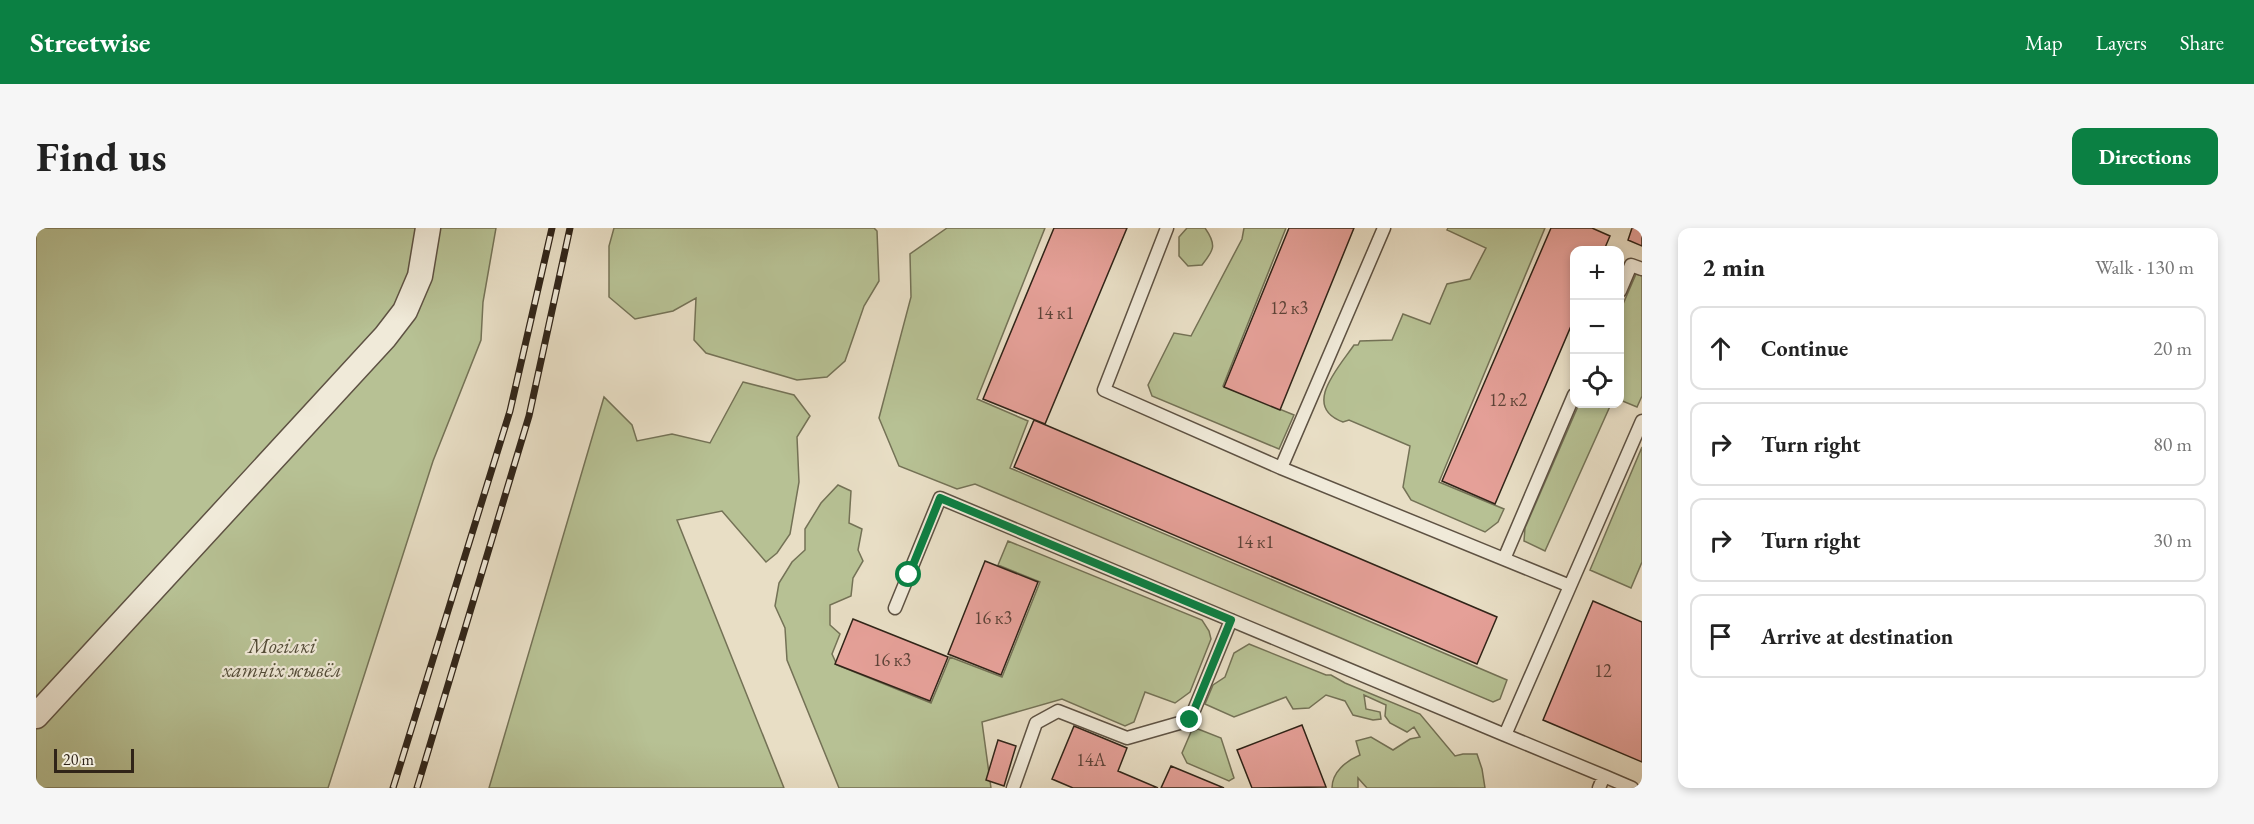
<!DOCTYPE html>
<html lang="en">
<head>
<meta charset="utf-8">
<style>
  body { margin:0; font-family:"EB Garamond",serif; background:#f6f6f6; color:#222 }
  .controls { position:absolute; right:18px; top:18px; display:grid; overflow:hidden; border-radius:12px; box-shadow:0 3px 9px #0003 }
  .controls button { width:54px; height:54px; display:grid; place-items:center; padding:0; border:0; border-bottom:2px solid #e0e0e0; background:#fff; color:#222; font:30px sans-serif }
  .scale { position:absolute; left:18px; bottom:15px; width:80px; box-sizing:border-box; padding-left:6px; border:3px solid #302418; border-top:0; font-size:16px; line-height:21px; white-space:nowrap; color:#302418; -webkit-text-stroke:4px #f0ead9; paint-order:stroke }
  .stop { position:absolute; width:18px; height:18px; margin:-14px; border:4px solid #0b8043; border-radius:50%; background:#fff }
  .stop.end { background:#0b8043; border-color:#fff; box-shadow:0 2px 6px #0008 }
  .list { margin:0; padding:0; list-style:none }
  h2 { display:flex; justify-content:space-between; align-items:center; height:78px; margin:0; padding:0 24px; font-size:26px }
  h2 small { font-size:20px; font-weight:400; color:#767676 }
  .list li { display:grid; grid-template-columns:39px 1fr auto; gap:18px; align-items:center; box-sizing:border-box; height:84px; margin:0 12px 12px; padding:0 12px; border:2px solid #e0e0e0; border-radius:12px }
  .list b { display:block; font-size:22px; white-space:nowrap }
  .list em { font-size:20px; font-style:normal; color:#767676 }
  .icon { flex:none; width:33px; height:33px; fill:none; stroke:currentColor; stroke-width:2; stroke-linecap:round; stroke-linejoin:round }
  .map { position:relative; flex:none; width:1606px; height:560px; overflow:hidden; border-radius:12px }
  header { display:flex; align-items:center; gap:36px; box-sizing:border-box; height:84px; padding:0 30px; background:#0b8043; color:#fff }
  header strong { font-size:28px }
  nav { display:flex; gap:33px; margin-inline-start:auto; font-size:21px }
  .intro { display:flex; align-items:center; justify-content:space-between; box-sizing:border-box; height:144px; padding:0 36px }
  h1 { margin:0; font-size:42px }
  .button { padding:15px 27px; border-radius:12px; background:#0b8043; color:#fff; font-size:21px; font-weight:700 }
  main { display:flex; gap:36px; padding:0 36px }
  aside { flex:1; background:#fff; border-radius:12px; box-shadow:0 3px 9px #0003 }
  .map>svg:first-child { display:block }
</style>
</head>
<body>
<header>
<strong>Streetwise</strong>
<nav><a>Map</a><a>Layers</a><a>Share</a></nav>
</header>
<div class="intro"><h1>Find us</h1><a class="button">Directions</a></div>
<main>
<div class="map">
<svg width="1606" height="560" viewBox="0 0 1606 560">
  <rect width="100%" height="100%" fill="#e8dec5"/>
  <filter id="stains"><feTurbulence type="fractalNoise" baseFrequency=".00333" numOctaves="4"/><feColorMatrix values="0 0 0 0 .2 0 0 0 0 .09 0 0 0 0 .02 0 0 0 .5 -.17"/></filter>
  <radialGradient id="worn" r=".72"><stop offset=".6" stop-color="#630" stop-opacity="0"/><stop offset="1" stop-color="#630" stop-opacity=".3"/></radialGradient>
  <path fill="#b7c194" stroke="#747256" stroke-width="1.5" d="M 0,0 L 460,0 L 447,74 L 445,112 L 397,233 L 292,560 L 0,560 Z
    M 578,0 L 838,0 L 841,3 L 843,53 L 828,78 L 809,133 L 791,149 L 761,152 L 670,125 L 658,112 L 660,70 L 637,83 L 599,91 L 573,69 L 573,18 Z
    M 911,0 L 1009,0 L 941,171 L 992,193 L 974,240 L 1471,452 L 1464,471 L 1457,474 L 939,256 L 921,261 L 863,238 L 843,190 L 875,69 L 874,26 Z
    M 1151,0 L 1169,0 C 1181,17 1178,22 1166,37 L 1152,38 L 1143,28 L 1143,9 Z
    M 1208,0 L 1250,0 L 1187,158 L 1258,187 L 1243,221 L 1116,168 L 1112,157 L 1138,105 L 1155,108 L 1206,11 Z
    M 1412,0 L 1509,0 L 1403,254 L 1468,281 L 1462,294 L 1449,304 L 1375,272 L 1367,259 L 1374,218 L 1313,192 L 1307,194 C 1265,179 1303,139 1318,117 L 1322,117 L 1324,113 L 1356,112 L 1367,86 L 1394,96 L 1411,56 L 1434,51 L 1450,20 L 1411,2 Z
    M 1600,46 L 1606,48 L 1606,168 L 1601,179 L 1584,172 L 1584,83 Z
    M 707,154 L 758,167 L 774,188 L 761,209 L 763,254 L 754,306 L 741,325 L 730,334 L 686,283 L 641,292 L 748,560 L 453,560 L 568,169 L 596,197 L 601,213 L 636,206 L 674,215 Z
    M 1543,176 L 1575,176 L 1509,323 L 1488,313 L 1489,300 Z
    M 1606,219 L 1606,334 L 1595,360 L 1554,342 Z
    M 802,257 L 815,263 L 813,295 L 826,301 L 822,322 L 827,333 L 817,350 L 815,368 L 794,377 L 794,397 L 804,406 L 796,426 L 801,437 L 895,475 L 914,429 L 966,449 L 1004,354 L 962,337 L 972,313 L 1166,392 L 1173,403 L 1175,411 L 1154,464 L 1139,475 L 1109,464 L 1098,494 L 1089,498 L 1026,471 L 946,494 L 955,560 L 803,560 L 751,432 L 749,400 L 739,378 L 743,355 L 756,334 L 769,322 L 769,301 L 785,275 Z
    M 1213,416 L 1290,447 L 1295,447 L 1309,455 L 1384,486 L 1419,528 L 1427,526 L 1441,526 L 1446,541 L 1449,560 L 1331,560 L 1322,550 L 1322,560 L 1296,560 C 1296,544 1310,533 1324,527 L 1320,513 L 1335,509 L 1357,522 L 1374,511 L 1384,509 L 1378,499 L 1371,504 L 1354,495 L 1349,488 L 1350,477 L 1328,467 L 1330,481 L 1344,484 L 1345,491 L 1337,492 L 1317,487 L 1309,473 L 1290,467 L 1273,480 L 1257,481 L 1250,469 L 1198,489 L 1169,476 L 1177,457 L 1189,449 L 1198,425 Z
    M 1162,501 L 1185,510 L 1198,550 L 1193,553 L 1151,535 L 1146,525 L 1155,504 Z"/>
  <path fill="#e5a098" stroke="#302418" stroke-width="1.5" d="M 1018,0 L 1091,0 L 1009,196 L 947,171 Z
    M 1253,0 L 1318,0 L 1244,182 L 1188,159 Z
    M 1515,0 L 1556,0 L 1574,8 L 1568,22 L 1538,22 L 1538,91 L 1459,276 L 1406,253 Z
    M 1596,0 L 1606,0 L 1606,18 L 1592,12 Z
    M 998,192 L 1461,389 L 1441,436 L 978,239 Z
    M 949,333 L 1002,354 L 965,447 L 912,426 Z
    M 1557,373 L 1606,394 L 1606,534 L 1507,492 Z
    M 817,391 L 912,429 L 894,473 L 799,436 Z
    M 1266,497 L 1290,559 L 1216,560 L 1201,522 Z
    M 1038,498 L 1091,520 L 1082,543 L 1122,560 L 1037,560 L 1016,551 Z
    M 962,512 L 980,518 L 968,558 L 950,552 Z
    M 1135,538 L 1188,560 L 1125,560 Z"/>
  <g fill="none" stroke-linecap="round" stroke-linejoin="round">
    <g stroke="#5e5243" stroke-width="15">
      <path id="service" d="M 1131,0 L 1068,162 L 1245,240 L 1534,358 L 1469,507 L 1568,548 L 1563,560
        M 1584,63 L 1595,37 L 1606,41
        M 1245,240 L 1348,0
        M 1468,331 L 1538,167
        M 1534,358 L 1606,193
        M 859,380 L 904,270 L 1469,507
        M 1568,548 L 1596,560
        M 977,560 L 1000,495 L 1022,483 L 1091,510 L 1154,492 L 1195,392"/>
    </g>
    <g stroke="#5e5243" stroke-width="27">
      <path id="minor" d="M 0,488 L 349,109 L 369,83 L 384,48 L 392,0"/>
    </g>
    <use href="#service" stroke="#f0ead9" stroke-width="12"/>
    <use href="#minor" stroke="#f0ead9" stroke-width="24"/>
    <g stroke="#302418" stroke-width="7">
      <path id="rail" d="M 357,560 L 474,183 L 516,0
        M 381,560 L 493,188 L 534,0"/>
    </g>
    <use href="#rail" stroke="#f0ead9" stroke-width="4.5" stroke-dasharray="14" stroke-linecap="butt"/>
  </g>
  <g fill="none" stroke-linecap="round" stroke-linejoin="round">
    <path stroke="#0b8043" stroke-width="8" d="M 873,347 L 904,270 L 1195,392 L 1154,492"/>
  </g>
  <g text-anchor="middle" stroke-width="4.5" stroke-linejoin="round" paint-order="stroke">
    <g font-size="18" fill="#5d4338">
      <text x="1253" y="86">12 к3</text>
      <text x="1019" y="91">14 к1</text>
      <text x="1472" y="178">12 к2</text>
      <text x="1219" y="320">14 к1</text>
      <text x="957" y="396">16 к3</text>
      <text x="856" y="438">16 к3</text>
      <text x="1567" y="449">12</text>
      <text x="1055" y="538">14А</text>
    </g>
    <g font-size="21" font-style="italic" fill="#524b37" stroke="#f0ead9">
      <text x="246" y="425">Могілкі<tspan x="246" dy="24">хатніх жывёл</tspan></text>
    </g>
  </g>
  <rect width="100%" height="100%" filter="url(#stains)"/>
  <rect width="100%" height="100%" fill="url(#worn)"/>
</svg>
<div class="controls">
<button>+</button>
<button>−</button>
<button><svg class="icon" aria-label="locate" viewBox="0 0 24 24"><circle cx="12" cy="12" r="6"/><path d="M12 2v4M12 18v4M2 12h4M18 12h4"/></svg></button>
</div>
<div class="scale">20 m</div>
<div class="stop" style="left:873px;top:347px"></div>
<div class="stop end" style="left:1154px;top:492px"></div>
</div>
<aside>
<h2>2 min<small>Walk · 130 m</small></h2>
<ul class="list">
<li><svg class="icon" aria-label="ahead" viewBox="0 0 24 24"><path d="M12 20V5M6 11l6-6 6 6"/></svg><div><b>Continue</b></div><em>20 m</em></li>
<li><svg class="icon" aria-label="right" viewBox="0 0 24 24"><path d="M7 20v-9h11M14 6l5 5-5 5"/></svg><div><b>Turn right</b></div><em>80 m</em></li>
<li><svg class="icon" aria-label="right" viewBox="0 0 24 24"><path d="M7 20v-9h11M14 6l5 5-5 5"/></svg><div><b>Turn right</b></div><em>30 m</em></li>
<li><svg class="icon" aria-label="arrive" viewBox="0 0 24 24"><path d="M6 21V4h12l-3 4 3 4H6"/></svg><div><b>Arrive at destination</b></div></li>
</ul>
</aside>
</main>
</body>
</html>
